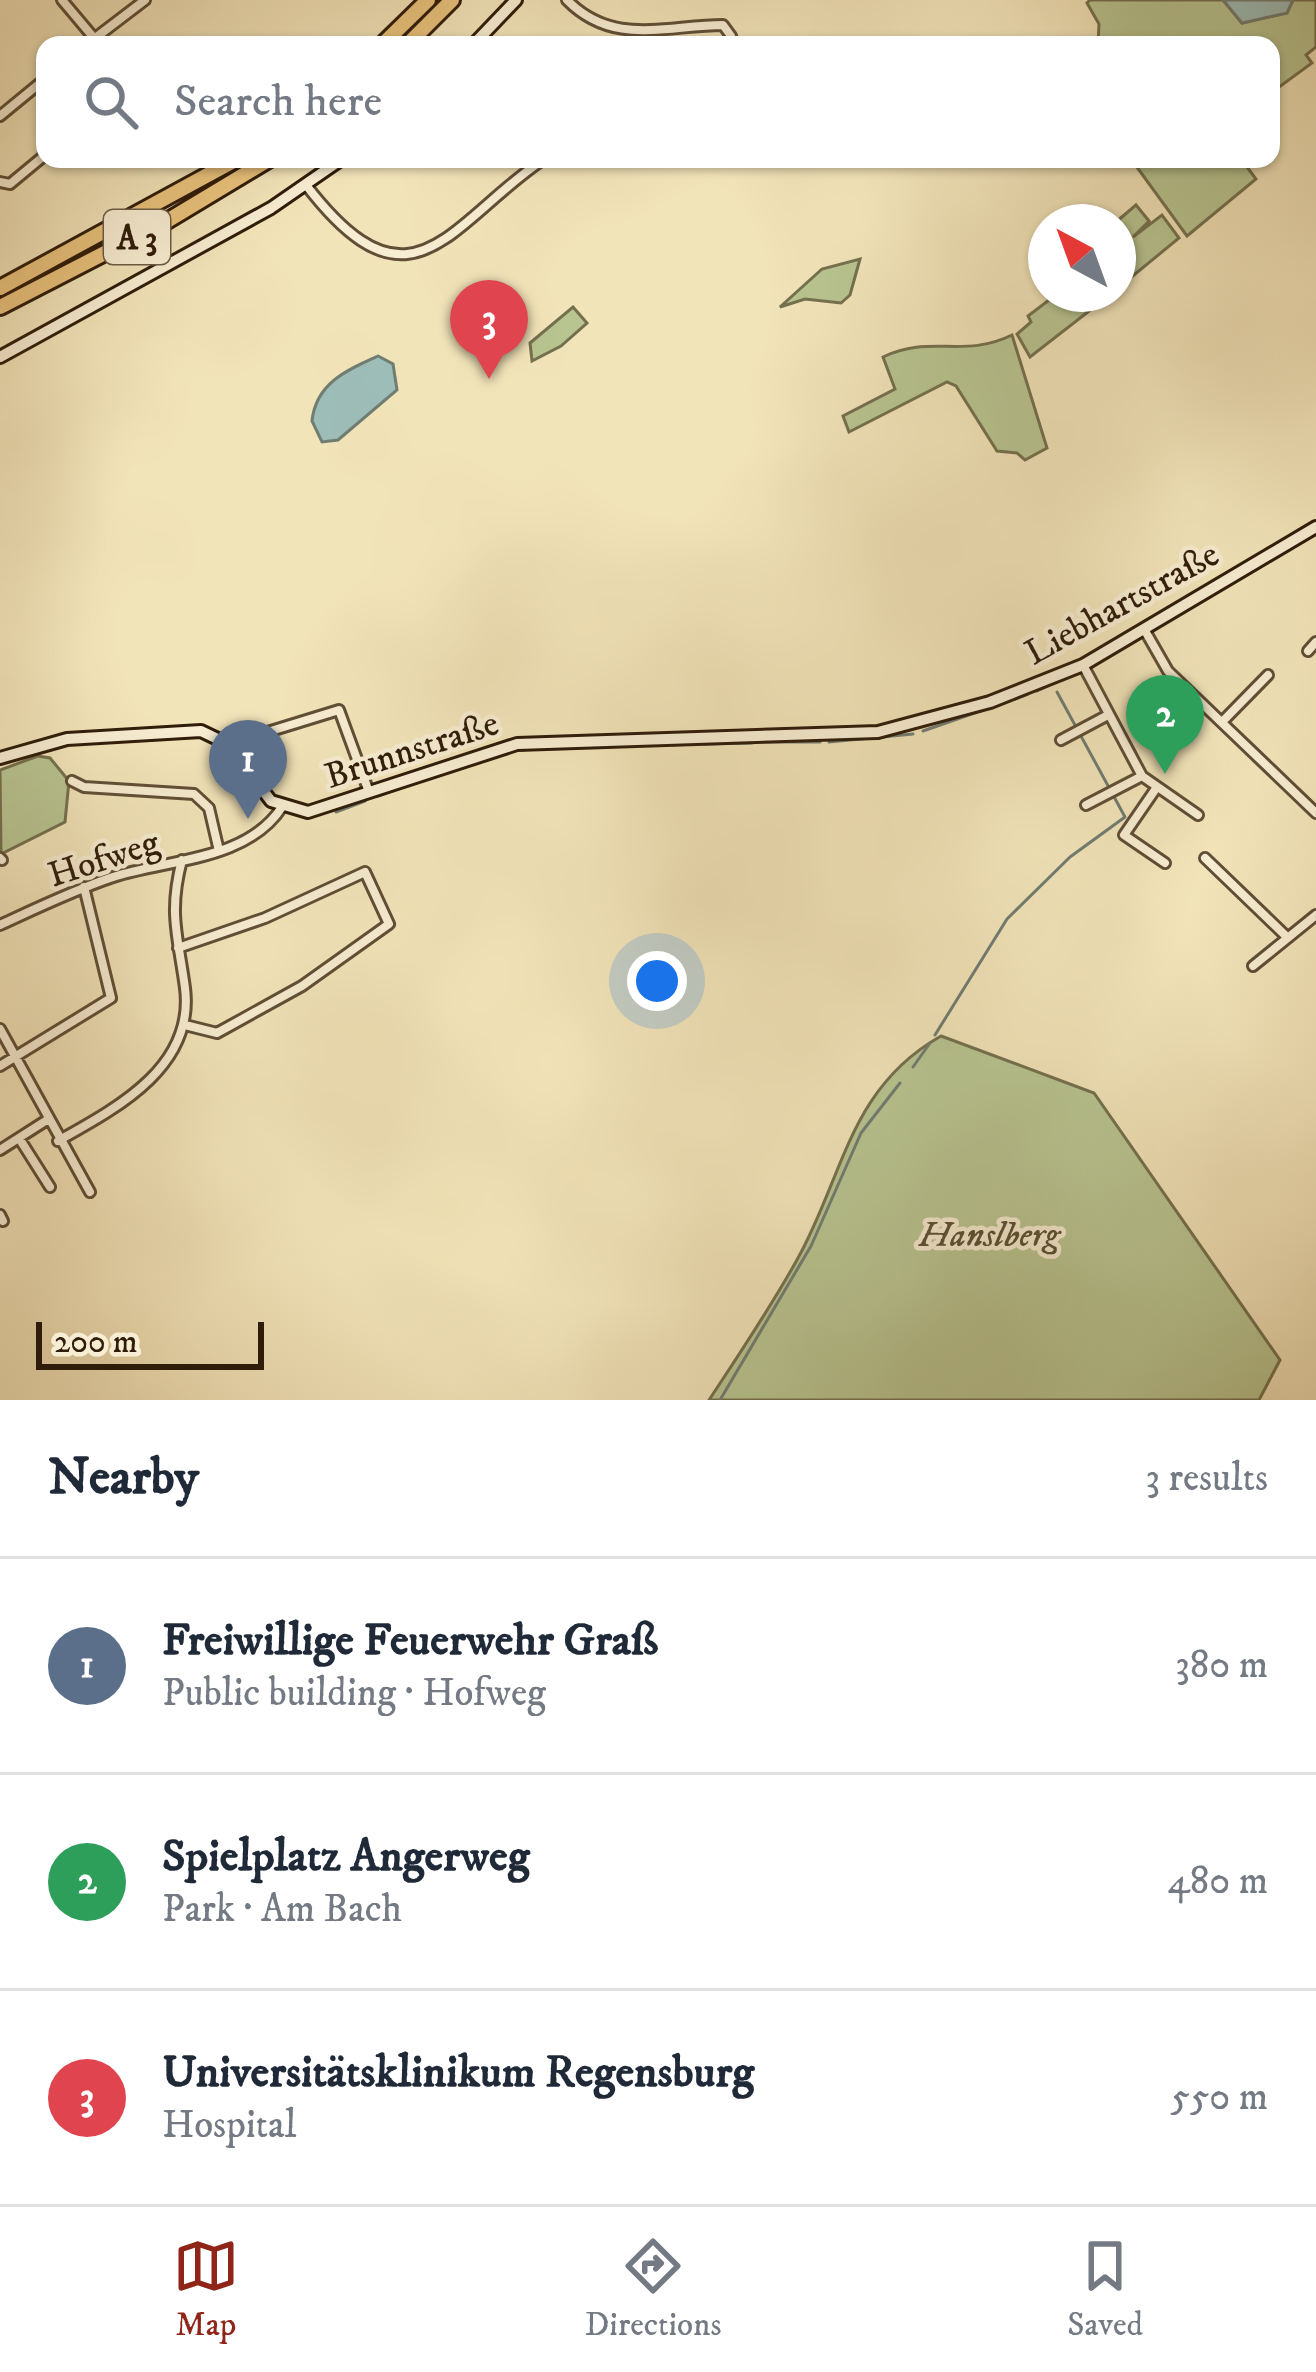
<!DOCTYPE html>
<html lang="en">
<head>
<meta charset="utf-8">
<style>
  body { margin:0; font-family:"IM FELL DW Pica",serif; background:#f2f2f3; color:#1f2937 }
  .compass { position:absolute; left:1028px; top:204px; width:108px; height:108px; border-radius:50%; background:#fff; box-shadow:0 3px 9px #0004; rotate:319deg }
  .scale { position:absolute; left:36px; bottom:30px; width:228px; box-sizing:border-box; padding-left:12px; border:6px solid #2f1c0a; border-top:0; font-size:33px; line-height:42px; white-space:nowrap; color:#2f1c0a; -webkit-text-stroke:9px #f7edd2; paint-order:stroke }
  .you { position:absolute; left:657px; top:981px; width:42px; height:42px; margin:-30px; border:9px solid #fff; border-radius:50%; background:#1a73e8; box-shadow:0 0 0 18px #1a73e833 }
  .badge { display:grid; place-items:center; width:78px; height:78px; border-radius:50%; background:#8f2418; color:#fff; font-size:39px; font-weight:700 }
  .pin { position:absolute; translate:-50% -99px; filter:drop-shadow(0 3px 6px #0008) }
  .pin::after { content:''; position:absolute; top:63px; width:42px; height:36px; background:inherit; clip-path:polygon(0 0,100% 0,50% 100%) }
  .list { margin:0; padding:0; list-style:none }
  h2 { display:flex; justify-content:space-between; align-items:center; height:156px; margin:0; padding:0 48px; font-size:51px }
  h2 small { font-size:39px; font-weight:400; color:#747a83 }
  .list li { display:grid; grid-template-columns:78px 1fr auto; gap:36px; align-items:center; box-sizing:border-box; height:216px; padding:0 48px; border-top:3px solid #e0e1e3 }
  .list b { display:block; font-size:45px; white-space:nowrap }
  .list p { margin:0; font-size:39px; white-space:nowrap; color:#747a83 }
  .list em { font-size:39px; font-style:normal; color:#747a83 }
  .icon { flex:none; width:66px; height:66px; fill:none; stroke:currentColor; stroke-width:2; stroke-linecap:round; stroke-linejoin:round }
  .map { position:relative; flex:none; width:1316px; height:1400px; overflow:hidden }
  .search { position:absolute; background:#fff; box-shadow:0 3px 9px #0004; left:36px; right:36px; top:36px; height:132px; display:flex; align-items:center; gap:30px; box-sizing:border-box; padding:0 42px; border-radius:24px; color:#747a83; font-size:45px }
  .sheet { height:804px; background:#fff }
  nav { display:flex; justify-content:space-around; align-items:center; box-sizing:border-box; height:168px; border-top:3px solid #e0e1e3; background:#fff; font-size:33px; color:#747a83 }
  nav a { display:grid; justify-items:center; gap:6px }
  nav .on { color:#8f2418 }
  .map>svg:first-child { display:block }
</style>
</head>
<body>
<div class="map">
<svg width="1316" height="1400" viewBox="0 0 1316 1400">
  <rect width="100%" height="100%" fill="#f2e4b9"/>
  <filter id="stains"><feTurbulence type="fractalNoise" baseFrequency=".00167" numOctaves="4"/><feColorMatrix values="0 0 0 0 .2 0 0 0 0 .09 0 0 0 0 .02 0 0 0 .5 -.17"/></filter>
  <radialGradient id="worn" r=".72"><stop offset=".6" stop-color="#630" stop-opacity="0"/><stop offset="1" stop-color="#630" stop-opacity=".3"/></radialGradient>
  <path fill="#b8c591" stroke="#74704e" stroke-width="3" d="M 1090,0 L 1223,0 L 1242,23 L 1287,13 L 1293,0 L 1316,0 L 1316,47 L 1306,55 L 1312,63 L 1271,93 L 1271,45 L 1098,45 L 1099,24 L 1087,3 Z
    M 1131,159 L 1241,159 L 1256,179 L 1187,236 Z
    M 1136,205 L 1149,221 L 1133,237 L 1162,215 L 1179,238 L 1118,288 L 1118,248 L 1126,242 L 1116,222 Z
    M 860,259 L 850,295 L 841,303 L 805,299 L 780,307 L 822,269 Z
    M 1057,294 L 1111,294 L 1030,357 L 1017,334 L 1031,322 L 1028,316 Z
    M 573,307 L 587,323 L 561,346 L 532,361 L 530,343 Z
    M 1012,335 L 1047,448 L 1025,460 L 1017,453 L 997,451 L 956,386 L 947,382 L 849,432 L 843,416 L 895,389 L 883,357 C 931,334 963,359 1012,335 Z
    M 38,756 L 50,758 L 69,781 L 65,822 L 1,854 L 0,770 Z
    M 941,1036 L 1094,1093 L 1280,1360 L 1259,1400 L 709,1400 C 740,1353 771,1307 798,1258 C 844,1175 849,1088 941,1036 Z"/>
  <path fill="#9dbdb8" stroke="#717d72" stroke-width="3" d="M 1223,0 L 1293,0 L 1287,13 L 1242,23 Z
    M 378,356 L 393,364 L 397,390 L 338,440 L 322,442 L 312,421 C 316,383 347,370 378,356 Z"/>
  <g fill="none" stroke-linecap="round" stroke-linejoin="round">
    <path stroke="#717d72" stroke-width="3" d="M 1037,691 L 1074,674
      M 1015,699 L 1028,694
      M 923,731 L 1009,701
      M 764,742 L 820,742
      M 829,742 L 913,734
      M 658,745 L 752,743
      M 522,750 L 551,748
      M 378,796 L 400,788
      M 336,812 L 365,801
      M 935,1035 L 1007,919 L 1070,857 L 1125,817 L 1057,692
      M 913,1067 L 930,1043
      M 720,1400 L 811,1246 L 861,1133 L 900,1083"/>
    <g stroke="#604e36" stroke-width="14">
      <path id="street" d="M 62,0 L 94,38
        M 567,0 C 613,47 666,25 723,25 L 731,36 L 724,45
        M 86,45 L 145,0
        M 0,116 L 45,79
        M 0,182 L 10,184 L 45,155
        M 306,185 C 412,323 449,223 544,159
        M 1144,629 L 1168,671 L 1316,813
        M 1308,651 L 1316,642
        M 1083,665 L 1142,776 L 1198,815
        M 1222,722 L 1268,675
        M 1061,740 L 1108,715
        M 235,752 L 261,734 L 339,710 L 369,792
        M 72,781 L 84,787 L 194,794 L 209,808 L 219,851
        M 1157,787 L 1124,835 L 1165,863
        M 1086,805 L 1142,776
        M 0,858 L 2,860
        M 1205,858 L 1288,938
        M 0,925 C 37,908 74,890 113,877 C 169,859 247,861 282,807
        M 178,948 L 265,918 L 365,872 L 389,924 L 302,986 L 217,1033 L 185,1025
        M 1253,966 L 1316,915
        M 0,1029 L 90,1192
        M 0,1066 L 111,998 L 84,887
        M 19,1138 L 50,1187
        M 58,1141 C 117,1108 195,1067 185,988 C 178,936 168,913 182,860
        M 0,1150 L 47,1120
        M 0,1215 L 3,1221"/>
    </g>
    <g stroke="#2f1c0a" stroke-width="16">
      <path id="secondary" d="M 473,45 L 516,0
        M 0,357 L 271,208 L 342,159
        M 0,758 L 67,739 L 201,731 L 228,744 L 271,801 L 308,812 L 517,744 L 878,732 L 990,702 L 1083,665 L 1316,527"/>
    </g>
    <g stroke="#2f1c0a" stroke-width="20">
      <path id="highway" d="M 382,45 L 428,0
        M 407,45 L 452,0
        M 0,288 L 237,159
        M 0,307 L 167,221 L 270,159"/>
    </g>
    <use href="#street" stroke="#f7edd2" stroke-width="8"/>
    <use href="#secondary" stroke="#f7edd2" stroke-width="10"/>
    <use href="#highway" stroke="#e9c27c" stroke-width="14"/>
  </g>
  <g text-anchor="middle" stroke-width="9" stroke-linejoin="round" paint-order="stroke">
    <rect fill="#f7edd2" stroke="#6b5b46" stroke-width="3" x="104" y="210" width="66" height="54" rx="9"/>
    <g font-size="33" font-weight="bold" fill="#2f1c0a">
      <text x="137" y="249">A 3</text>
    </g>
    <g font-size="36" fill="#2f1c0a" stroke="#f7edd2">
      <text transform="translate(1121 602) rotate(-29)" y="13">Liebhartstraße</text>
      <text transform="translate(411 748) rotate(-18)" y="13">Brunnstraße</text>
      <text transform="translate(103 857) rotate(-18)" y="13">Hofweg</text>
    </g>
    <g font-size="36" font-style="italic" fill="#584f32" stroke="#f7edd2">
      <text x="989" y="1246">Hanslberg</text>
    </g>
  </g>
  <rect width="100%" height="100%" filter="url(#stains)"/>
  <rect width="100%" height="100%" fill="url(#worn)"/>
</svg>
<svg class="compass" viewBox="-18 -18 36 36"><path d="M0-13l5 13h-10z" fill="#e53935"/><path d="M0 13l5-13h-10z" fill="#747a83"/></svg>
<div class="scale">200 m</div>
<div class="you"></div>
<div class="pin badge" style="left:248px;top:819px;background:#5c6f8a">1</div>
<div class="pin badge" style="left:1165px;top:774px;background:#2e9e5b">2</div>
<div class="pin badge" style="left:489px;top:379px;background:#e0444e">3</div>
<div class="search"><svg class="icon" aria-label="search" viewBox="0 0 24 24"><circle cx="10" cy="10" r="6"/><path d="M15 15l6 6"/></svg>Search here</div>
</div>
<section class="sheet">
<h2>Nearby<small>3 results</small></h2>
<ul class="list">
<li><span class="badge" style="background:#5c6f8a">1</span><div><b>Freiwillige Feuerwehr Graß</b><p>Public building · Hofweg</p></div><em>380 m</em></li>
<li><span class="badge" style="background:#2e9e5b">2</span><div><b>Spielplatz Angerweg</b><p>Park · Am Bach</p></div><em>480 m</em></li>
<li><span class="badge" style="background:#e0444e">3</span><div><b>Universitätsklinikum Regensburg</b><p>Hospital</p></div><em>550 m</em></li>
</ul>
</section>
<nav>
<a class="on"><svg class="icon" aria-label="map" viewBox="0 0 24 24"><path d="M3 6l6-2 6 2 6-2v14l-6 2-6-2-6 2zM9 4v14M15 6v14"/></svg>Map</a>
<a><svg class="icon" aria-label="directions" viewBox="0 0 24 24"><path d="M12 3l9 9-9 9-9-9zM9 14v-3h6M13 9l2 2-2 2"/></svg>Directions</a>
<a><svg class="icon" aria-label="saved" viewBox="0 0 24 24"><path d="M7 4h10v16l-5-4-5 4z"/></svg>Saved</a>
</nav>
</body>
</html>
